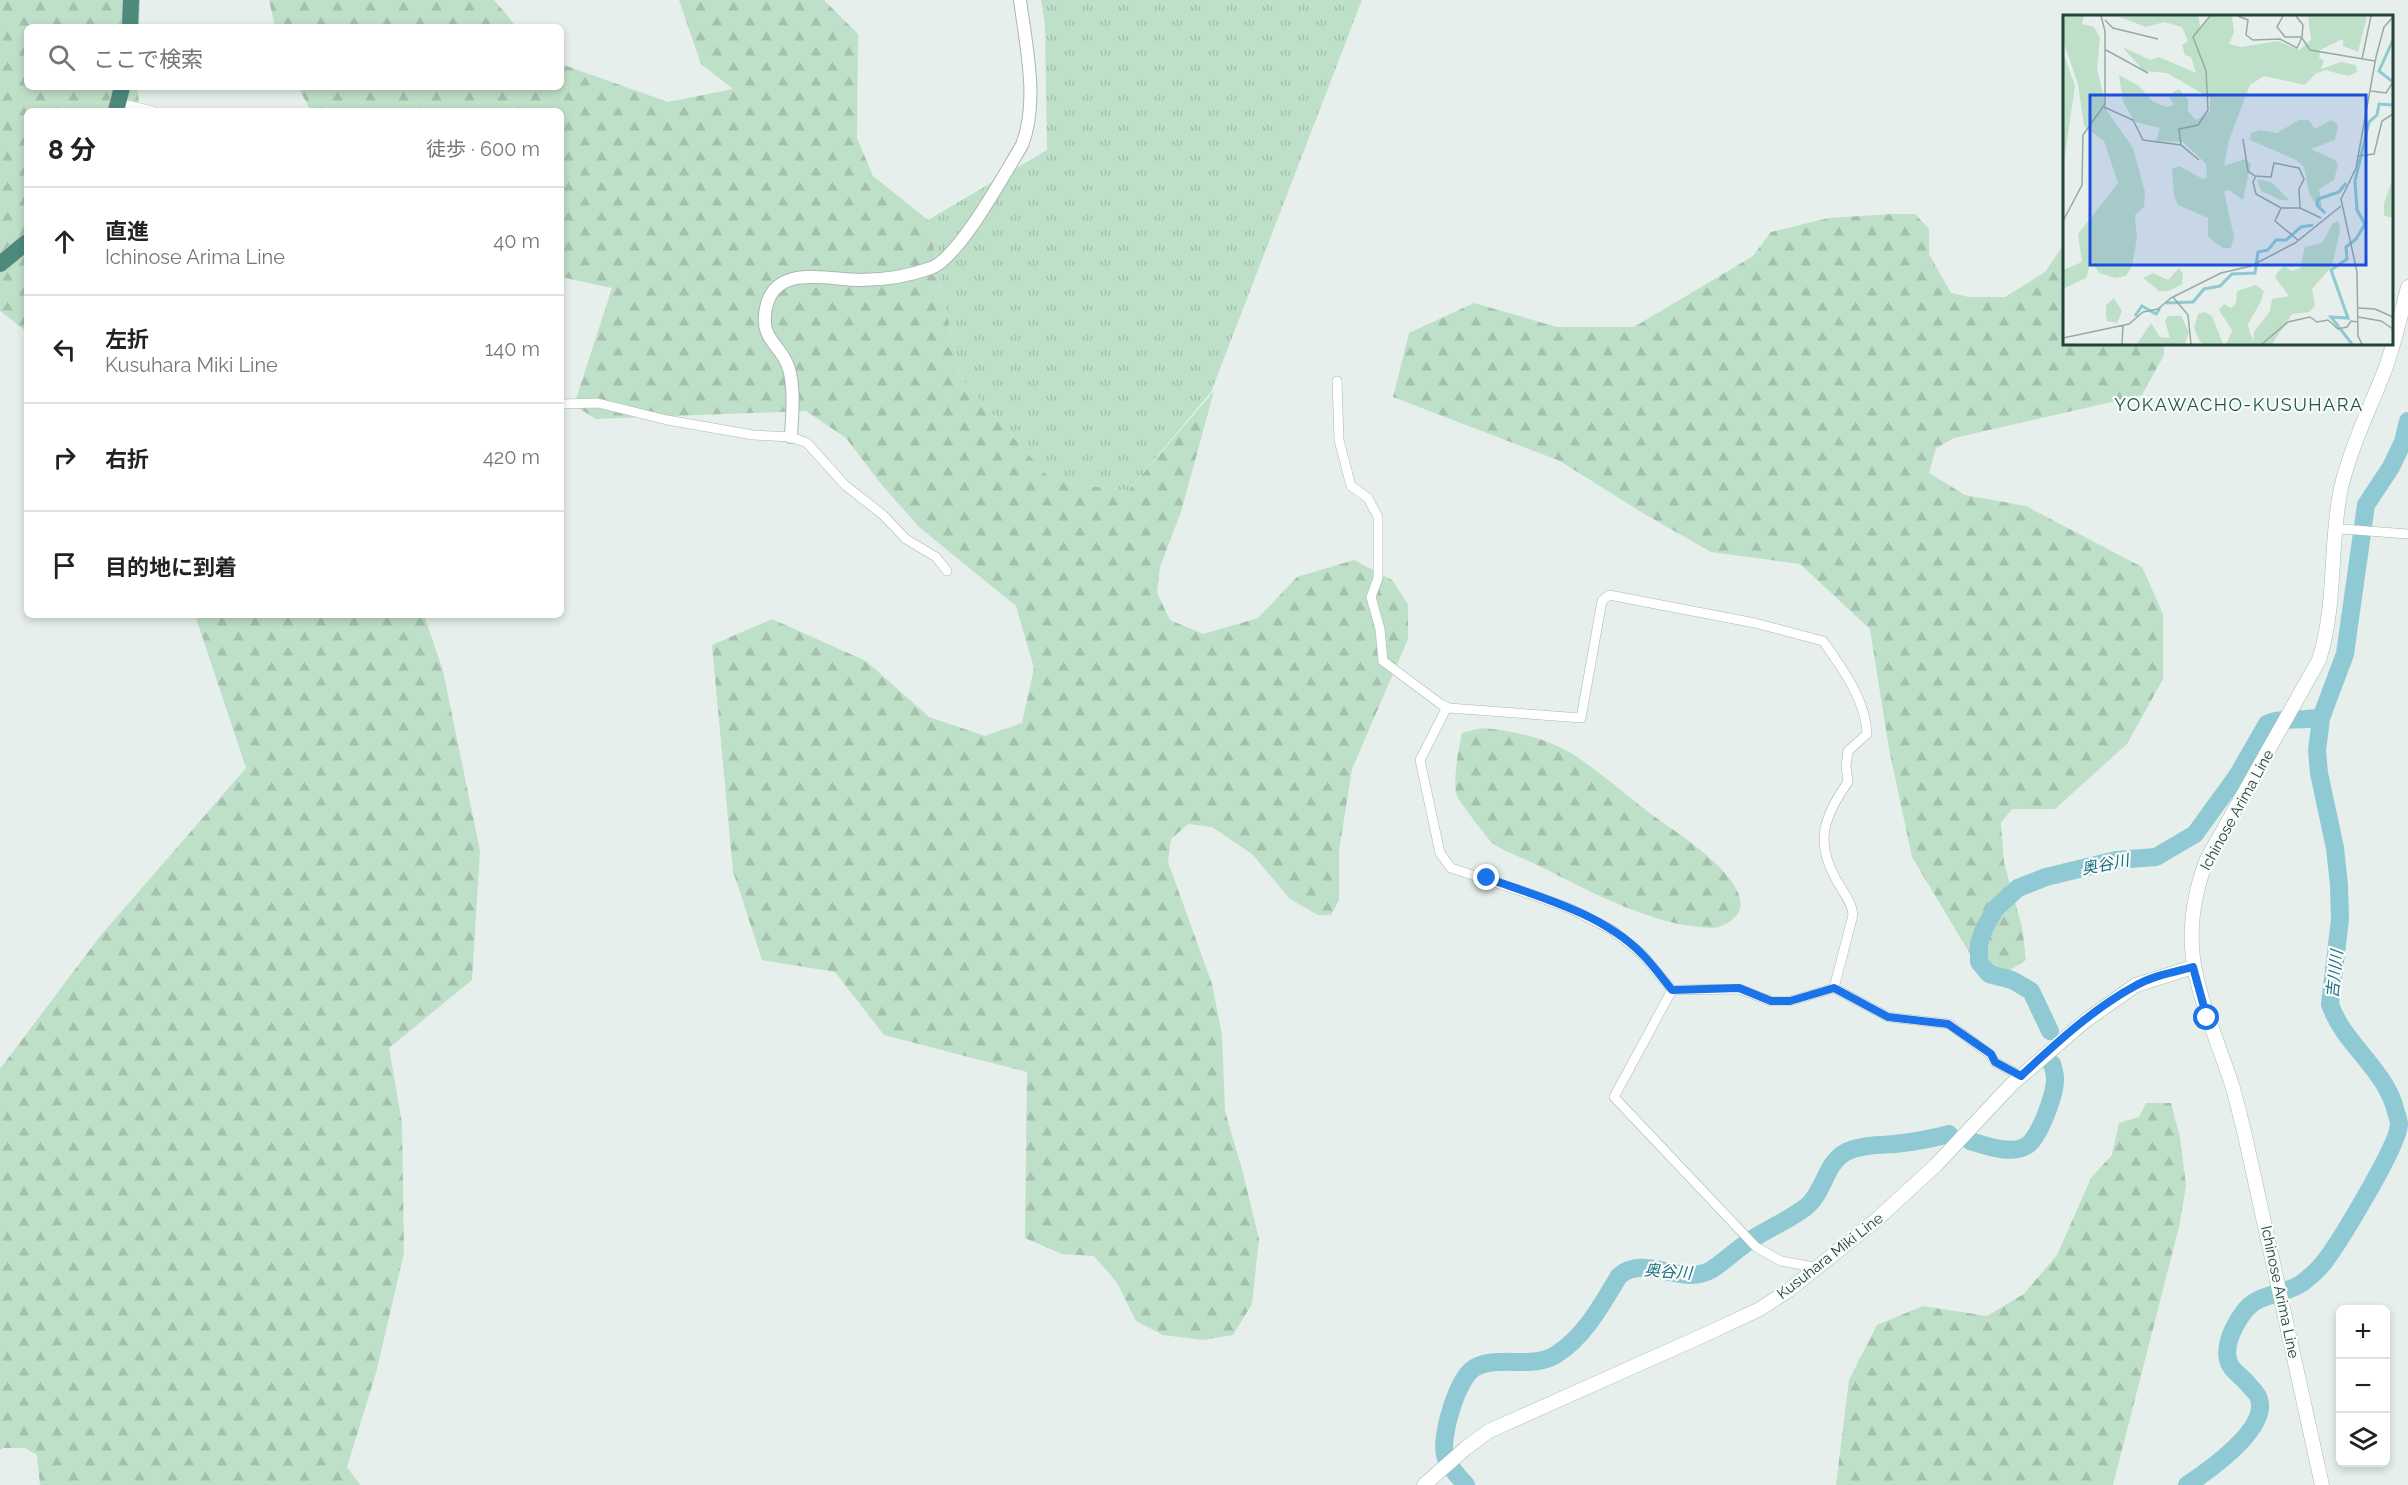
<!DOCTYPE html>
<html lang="ja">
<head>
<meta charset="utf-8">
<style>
  body { margin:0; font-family:Raleway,"Noto Sans JP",sans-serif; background:#f2f2f2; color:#222 }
  .controls { position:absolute; right:18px; bottom:18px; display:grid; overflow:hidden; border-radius:9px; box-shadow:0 3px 9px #0003 }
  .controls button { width:54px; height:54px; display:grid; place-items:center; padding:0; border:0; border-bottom:2px solid #e0e0e0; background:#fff; color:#222; font:30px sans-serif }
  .stop { position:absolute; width:18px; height:18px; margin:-14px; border:4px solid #1a73e8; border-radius:50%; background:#fff }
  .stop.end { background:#1a73e8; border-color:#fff; box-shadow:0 2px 6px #0008 }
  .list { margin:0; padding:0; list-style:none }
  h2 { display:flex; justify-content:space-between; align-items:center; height:78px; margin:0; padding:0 24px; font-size:26px }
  h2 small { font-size:20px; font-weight:400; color:#767676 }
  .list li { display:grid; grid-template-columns:39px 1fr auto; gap:18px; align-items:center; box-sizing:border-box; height:108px; padding:0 24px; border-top:2px solid #e0e0e0 }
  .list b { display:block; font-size:22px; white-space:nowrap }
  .list p { margin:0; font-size:20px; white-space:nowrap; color:#767676 }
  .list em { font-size:20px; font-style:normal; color:#767676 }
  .icon { flex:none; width:33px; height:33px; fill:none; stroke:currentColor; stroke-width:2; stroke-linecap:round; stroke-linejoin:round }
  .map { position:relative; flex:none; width:2408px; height:1485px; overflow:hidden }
  .search { position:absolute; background:#fff; box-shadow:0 3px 9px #0003; left:24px; top:24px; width:540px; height:66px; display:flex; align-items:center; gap:15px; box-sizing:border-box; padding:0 21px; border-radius:9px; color:#767676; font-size:22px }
  .panel { position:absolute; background:#fff; box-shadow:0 3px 9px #0003; left:24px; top:108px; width:540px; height:510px; border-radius:9px }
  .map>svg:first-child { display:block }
</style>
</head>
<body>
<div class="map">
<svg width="2408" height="1485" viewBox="0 0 2408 1485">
  <defs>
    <pattern id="grass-tufts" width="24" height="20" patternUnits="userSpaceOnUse" patternTransform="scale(1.5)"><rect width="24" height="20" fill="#bfe0c8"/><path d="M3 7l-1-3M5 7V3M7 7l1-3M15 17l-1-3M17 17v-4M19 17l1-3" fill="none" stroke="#a4c1ad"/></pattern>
    <pattern id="forest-firs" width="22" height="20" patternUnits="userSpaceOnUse" patternTransform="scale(1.5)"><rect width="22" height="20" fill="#bfe0c8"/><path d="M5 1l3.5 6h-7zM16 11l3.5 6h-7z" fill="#a4c1ad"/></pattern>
  </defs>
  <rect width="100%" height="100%" fill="#e6efeb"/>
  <path fill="url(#grass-tufts)" d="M 1041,0 L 1362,0 L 1211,392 L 1128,491 L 1052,481 L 960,377 L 928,220 L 1047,150 L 1045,25 Z"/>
  <path fill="url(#forest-firs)" d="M 0,0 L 123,0 L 129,27 L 27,27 L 27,87 L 137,87 L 140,111 L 27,111 L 27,332 L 0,311 Z
    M 269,0 L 494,0 L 517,27 L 275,27 Z
    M 679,0 L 824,0 L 858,34 L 857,138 L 873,176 L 928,220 L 960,377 L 1052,481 L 1128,491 L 1214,391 L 1181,512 L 1160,567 L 1157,593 L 1170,620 L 1203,634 L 1258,618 L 1297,577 L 1354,560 L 1392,580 L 1408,604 L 1408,639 L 1352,769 L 1339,851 L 1339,900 L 1331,915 L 1318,915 L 1290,899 L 1252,854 L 1212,827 L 1188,824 L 1171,839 L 1168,862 L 1212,984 L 1222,1035 L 1225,1111 L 1243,1173 L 1259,1239 L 1252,1304 L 1233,1335 L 1203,1340 L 1163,1335 L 1136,1321 L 1116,1281 L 1094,1256 L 1062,1254 L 1025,1238 L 1027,1072 L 884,1035 L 835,972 L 762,960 L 733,871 L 712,645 L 772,619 L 866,661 L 929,717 L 985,736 L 1022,723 L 1034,668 L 1016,606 L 919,527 L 881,484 L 846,438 L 806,411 L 596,419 L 574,405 L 612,288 L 561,277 L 561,111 L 311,111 L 298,87 L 561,87 L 561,64 L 668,102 L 733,89 L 701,64 Z
    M 1893,214 L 1915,214 L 1929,229 L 1929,254 L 1951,293 L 1969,297 L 2005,297 L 2045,272 L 2064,244 L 2064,344 L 2164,344 L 2164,355 L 2142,395 L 1954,438 L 1936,448 L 1929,473 L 1965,495 L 2026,506 L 2142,567 L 2163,614 L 2163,679 L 2127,744 L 2055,809 L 2012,809 L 2001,823 L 2004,863 L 2022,927 L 2026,960 L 1988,984 L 1912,857 L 1889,749 L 1870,629 L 1800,564 L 1711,552 L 1641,512 L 1560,461 L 1393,397 L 1409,333 L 1474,303 L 1557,327 L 1634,327 L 1753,256 L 1771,232 L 1829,218 Z
    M 195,615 L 424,615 L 443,671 L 480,851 L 472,980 L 389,1048 L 402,1123 L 404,1253 L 376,1373 L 347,1467 L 360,1485 L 40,1485 L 37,1455 L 25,1448 L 3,1448 L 0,1450 L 0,1069 L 101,935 L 246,768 Z
    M 1481,728 C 1515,730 1554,740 1583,761 C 1610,780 1635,803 1662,822 C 1681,835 1763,889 1735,917 C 1729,923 1720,928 1711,928 C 1649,925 1592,892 1537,865 C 1523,858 1505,852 1492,843 C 1488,839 1458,800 1457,796 C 1452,782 1459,747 1462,733 Z
    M 2146,1103 L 2171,1103 L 2180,1137 L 2186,1186 L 2179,1227 L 2113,1485 L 1836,1485 L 1849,1380 L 1877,1325 L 1923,1306 L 1987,1316 L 2024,1294 L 2057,1255 L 2091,1178 L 2112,1155 L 2119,1123 L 2139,1117 Z"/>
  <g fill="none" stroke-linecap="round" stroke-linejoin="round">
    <path stroke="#8ec9d4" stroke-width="18" d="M 2050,1031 L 2031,991 L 2012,980 L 1989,974 L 1979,962 L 1979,944 L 1984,929 L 1996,908 L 2018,888 L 2046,877 L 2116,860 L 2156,857 L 2195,834 L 2237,776 L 2267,724 C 2276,718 2308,720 2321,718
      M 1970,1141 C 1987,1146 2010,1155 2026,1146 C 2039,1140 2056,1092 2055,1078 C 2055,1073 2053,1068 2052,1064
      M 1466,1485 C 1459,1477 1447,1465 1445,1455 C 1440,1436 1458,1375 1476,1367 C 1500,1355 1533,1370 1557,1354 C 1585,1336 1602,1304 1619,1276 C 1645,1253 1681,1287 1711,1270 C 1725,1261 1737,1249 1751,1240 C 1769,1228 1789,1220 1806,1207 C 1824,1193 1825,1163 1846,1152 C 1861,1145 1879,1145 1895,1144 C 1913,1142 1931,1139 1949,1134
      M 2187,1485 C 2208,1471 2269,1429 2259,1399 C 2258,1394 2251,1388 2248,1384 C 2243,1378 2237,1374 2232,1368 C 2220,1352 2233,1327 2243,1313 C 2259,1291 2282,1297 2302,1283 C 2310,1277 2319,1269 2325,1261 C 2340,1241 2398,1146 2399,1125 C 2399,1121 2397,1115 2396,1112 C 2386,1069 2343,1044 2330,1004 L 2340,919 L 2339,885 L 2335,848 L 2319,773 L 2317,750 L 2319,735 L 2321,718 L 2345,654 L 2366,505 L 2391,467 L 2403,442 L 2408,421"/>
    <g stroke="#a8b8b2" stroke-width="10">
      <path id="minor" d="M 118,103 L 153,111
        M 1337,381 L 1339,440 L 1351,486 L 1368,498 L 1378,517 L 1378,578 L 1371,597 L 1380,629 L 1383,661 L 1442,705 L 1449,708 L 1581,718 L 1602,601 L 1609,595 L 1755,623 L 1823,641 C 1842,668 1866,700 1867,734 L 1848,751 L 1846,766 L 1848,782 C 1824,816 1814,842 1837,881 C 1843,892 1852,902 1853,915 L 1834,988
        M 561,404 L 598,403 L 667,420 L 753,435 L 791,437 L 807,443 L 845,485 L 883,515 L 906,539 L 936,557 L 947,571
        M 2334,533 L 2342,529 L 2408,534
        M 1447,707 L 1420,760 L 1440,853 L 1451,868 L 1533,895 L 1571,909 L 1612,930 L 1642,954 L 1672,990
        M 1672,990 L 1614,1097 L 1756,1247 L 1781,1261 L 1819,1268
        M 1672,990 L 1739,989 L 1771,1001 L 1790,1001 L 1834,988 L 1888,1017 L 1949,1024 L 1991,1055 L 1995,1062 L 2021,1076"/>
    </g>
    <g stroke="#a8b8b2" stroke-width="14">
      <path id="tertiary" d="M 791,437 C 792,415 795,391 789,369 C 782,344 759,341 766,308 C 775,263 828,280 860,280 C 883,280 909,276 931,268 C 959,258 1005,173 1022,145 C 1039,102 1026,46 1020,0"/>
    </g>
    <g stroke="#a4bbb3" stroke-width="15">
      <path id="secondary" d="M 1424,1485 L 1466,1448 L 1489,1431 L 1702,1336 L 1760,1309 L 1789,1290 L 1875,1221 L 1936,1165 L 2011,1085 L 2085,1021 L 2136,985 L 2193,967
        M 2322,1485 L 2244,1131 C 2239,1112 2235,1092 2228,1073 C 2200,992 2174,946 2207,859 L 2319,660 C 2337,604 2329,545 2341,488 C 2351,446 2371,406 2386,367 C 2395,341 2401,314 2408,287"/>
    </g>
    <g stroke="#c2cac8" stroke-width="18">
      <path id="trunk" d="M 130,27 L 131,0
        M 116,111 L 122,87
        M 0,264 L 27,242"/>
    </g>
    <use href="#minor" stroke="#fff" stroke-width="9"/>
    <use href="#tertiary" stroke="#fff" stroke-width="12"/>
    <use href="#secondary" stroke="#fff" stroke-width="14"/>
    <use href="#trunk" stroke="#4c8a7c" stroke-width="16"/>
  </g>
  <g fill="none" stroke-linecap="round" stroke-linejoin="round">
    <path stroke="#1a73e8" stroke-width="8" d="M 1487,878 C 1539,897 1602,913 1642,954 C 1653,965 1662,978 1672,990 L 1739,988 L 1771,1001 L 1790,1001 L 1834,988 L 1888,1017 L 1948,1024 L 1991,1054 L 1995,1062 L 2021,1076 C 2055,1044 2094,1008 2135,986 C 2152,976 2174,972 2193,967 L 2207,1018"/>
  </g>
  <g text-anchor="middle" stroke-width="4.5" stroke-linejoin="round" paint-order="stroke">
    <g font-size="15" fill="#24423a" stroke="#f7fbf9">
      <text transform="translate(2237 810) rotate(-61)" y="5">Ichinose Arima Line</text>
      <text transform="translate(1830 1256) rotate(-38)" y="5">Kusuhara Miki Line</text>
      <text transform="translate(2280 1292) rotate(78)" y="5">Ichinose Arima Line</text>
    </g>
    <g font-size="16" font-style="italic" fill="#1c6f80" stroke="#f7fbf9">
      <text transform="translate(2105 864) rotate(-11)" y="6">奥谷川</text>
      <text transform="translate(2334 974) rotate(-84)" y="6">吉川川</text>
      <text transform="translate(1668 1271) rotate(4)" y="6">奥谷川</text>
    </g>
    <g font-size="18" letter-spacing="1.5" fill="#1f5548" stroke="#f7fbf9">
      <text x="2239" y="411">YOKAWACHO-KUSUHARA</text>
    </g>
  </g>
  <g transform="translate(2063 15)">
    <rect width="330" height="330" fill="#e6efeb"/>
    <path d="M 147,1 L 169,1 L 171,17 L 166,29 L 179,32 L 215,26 L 236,35 L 248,25 L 245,1 L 273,1 L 273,5 L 287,14 L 286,21 L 257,35 L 255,56 L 242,70 L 201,61 L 187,70 L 166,125 L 156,136 L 148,135 L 137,123 L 133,105 L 147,97 L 147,83 L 132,21 ZM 0,37 L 12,71 L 0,154 ZM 173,308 L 185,311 L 191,329 L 163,329 Z" fill="#bfe0c8"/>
    <path d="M 0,1 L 21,1 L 19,9 L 31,12 L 37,23 L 34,53 L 44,96 L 70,133 L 82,177 L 81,192 L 72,200 L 74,223 L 69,251 L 63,261 L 53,263 L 36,258 L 28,246 L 23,263 L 0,274 L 0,255 L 19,247 L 15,219 L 55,168 L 41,126 L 21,111 L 15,69 L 0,26 ZM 135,1 L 137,10 L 133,26 L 147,83 L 104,58 L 81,56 L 59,32 L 88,45 L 96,42 L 133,58 L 128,42 L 122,40 L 119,30 L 125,26 L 119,12 L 101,7 L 83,12 L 57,2 ZM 273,1 L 304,1 L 295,37 L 280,31 L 280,23 L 286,21 L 287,15 L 273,5 ZM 253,41 L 261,46 L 258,54 L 278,47 L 293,50 L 294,57 L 285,61 L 262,55 L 252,59 ZM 56,60 L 76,71 L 90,87 L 104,92 L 111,90 L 105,80 L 116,74 L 125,84 L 125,96 L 133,105 L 137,123 L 148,135 L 156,136 L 166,125 L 161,151 L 182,144 L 188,149 L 180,185 L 166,175 L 161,176 L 171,222 L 168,233 L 160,233 L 145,222 L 145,203 L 115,190 L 111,180 L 109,154 L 116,151 L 140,164 L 144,163 L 143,149 L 120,127 L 93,126 L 97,113 L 72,107 L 60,87 ZM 236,105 L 246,105 L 252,114 L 268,105 L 275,110 L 272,125 L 248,134 L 272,145 L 275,150 L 271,165 L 256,174 L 259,190 L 255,193 L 246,178 L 241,152 L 233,145 L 187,125 L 188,118 L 196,115 L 214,118 ZM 194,164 L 208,167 L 226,185 L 218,185 L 198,176 ZM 330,164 L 330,202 L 325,202 L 321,200 L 321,188 ZM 276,206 L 277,216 L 269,251 L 249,274 L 252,291 L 246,297 L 229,299 L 209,329 L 190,329 L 191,317 L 207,296 L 209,284 L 226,281 L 212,262 L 214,258 L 221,251 L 229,256 L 237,253 L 242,232 L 259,228 L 270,208 ZM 116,253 L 120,259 L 119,269 L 106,276 L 96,276 L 80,263 L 90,258 L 105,265 ZM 193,270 L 201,276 L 197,288 L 180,318 L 172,320 L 156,295 L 161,289 L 168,293 L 173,288 L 174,276 ZM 51,283 L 59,296 L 54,308 L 44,306 L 43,299 L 43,290 ZM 141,297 L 149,301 L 160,329 L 140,329 L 136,325 L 131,313 L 135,299 ZM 118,301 L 126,317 L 122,329 L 74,329 L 88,308 L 97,322 L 107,323 L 102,306 L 105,301 Z" fill="#bfe0c8"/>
    <path fill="none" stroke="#8ec9d4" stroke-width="3" d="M 330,25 L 316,56 L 330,67M 262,198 L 254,190 L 255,184 L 276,177 L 283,168M 103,288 L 130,287 L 141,274 L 157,271 L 169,259 L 192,258 L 195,237 L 205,235 L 213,225 L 223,225 L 238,212 L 250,210M 72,301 L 79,291 L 93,299 L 97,293M 289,329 L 268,302 L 285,303 L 268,255 L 284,244 L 283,232 L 293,224 L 302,209 L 294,195 L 292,166 L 306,107 L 314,100 L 316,89 L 330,90"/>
    <path fill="none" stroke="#98aaa4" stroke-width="1.5" d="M 175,1 L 185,5 L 183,20 L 190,25 L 217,24 L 234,33 L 239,22M 220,1 L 214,12 L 222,22 L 239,22 L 240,10 L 233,1M 42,5 L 50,13 L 95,24M 239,23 L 247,35 L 312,46M 43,35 L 85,58M 299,44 L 308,1M 308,76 L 323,78 L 330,67M 41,92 L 70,105 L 80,125 L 118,130 L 136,145M 180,124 L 185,156 L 192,161 L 208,162 L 211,148 L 236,153 L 241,164 L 236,174 L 237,193M 118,130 L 116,114 L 135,110 L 145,95 L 143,56 L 130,22 L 147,1M 294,141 L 311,139 L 319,106 L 330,99M 193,161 L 190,167 L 193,179 L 218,193 L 237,193 L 258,203M 218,193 L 212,206 L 235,225M 0,206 L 19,170 L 20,120 L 42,89 L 42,16 L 38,1M 110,282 L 125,300 L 128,329M 295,293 L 312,294 L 330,302M 295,302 L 318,306 L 330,314M 0,323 L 66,309 L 80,297 L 95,294 L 108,283 L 158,258 L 188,251 L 232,228 L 278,191M 59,329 L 60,310M 199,329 L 225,307 L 247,302 L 254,307 L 265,305 L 275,314 L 284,312 L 288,306 L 295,307M 299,329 L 295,321 L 294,257 L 278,184 L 293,153 L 313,42 L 321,12 L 330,2"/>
    <path fill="#1d4ed8" fill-opacity="0.15" stroke="#1d4ed8" stroke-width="3" d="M 27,80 L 303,80 L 303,250 L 27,250 Z"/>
    <rect width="330" height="330" fill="none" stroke="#24423a" stroke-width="3"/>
  </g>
</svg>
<div class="controls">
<button>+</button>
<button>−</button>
<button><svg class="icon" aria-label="layers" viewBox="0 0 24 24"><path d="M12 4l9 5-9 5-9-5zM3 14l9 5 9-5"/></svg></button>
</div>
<div class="stop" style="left:2207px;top:1018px"></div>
<div class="stop end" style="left:1487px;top:878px"></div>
<div class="search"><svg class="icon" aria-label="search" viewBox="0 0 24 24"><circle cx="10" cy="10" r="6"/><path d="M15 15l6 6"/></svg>ここで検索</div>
<section class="panel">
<h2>8 分<small>徒歩 · 600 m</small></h2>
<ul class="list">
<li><svg class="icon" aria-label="ahead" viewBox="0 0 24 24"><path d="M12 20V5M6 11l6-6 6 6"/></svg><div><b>直進</b><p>Ichinose Arima Line</p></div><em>40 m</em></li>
<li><svg class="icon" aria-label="left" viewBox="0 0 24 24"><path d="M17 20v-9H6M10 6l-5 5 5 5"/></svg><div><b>左折</b><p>Kusuhara Miki Line</p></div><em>140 m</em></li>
<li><svg class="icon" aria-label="right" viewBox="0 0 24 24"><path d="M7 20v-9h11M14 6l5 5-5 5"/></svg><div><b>右折</b></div><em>420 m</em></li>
<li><svg class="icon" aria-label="arrive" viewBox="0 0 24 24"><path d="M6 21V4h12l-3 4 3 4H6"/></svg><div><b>目的地に到着</b></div></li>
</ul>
</section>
</div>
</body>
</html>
